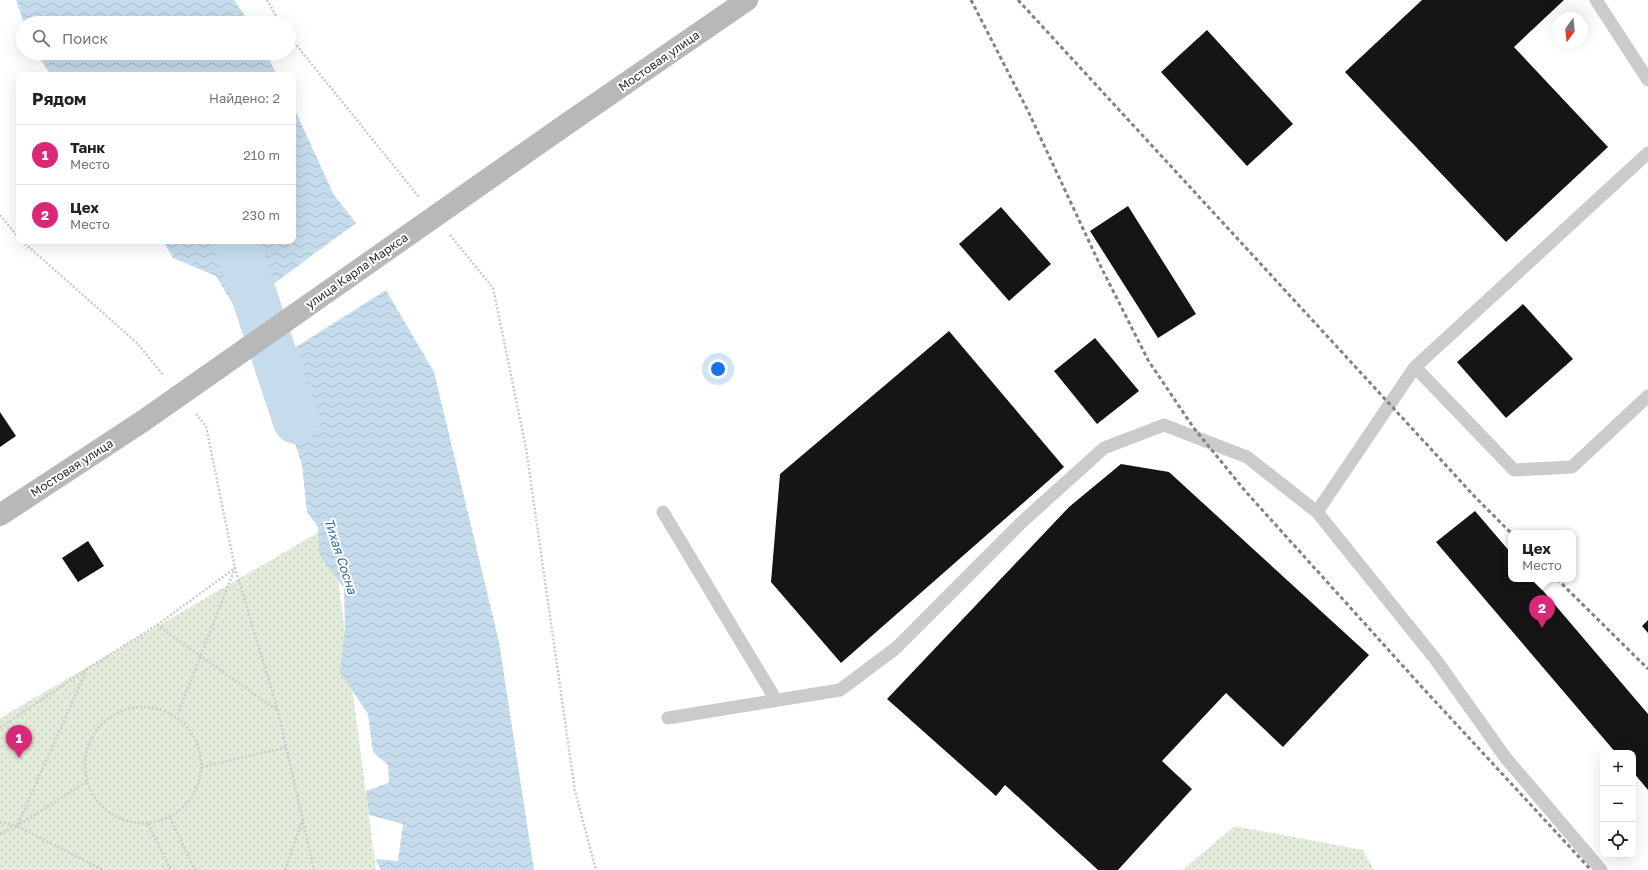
<!DOCTYPE html>
<html lang="ru">
<head>
<meta charset="utf-8">
<style>
  body { margin:0; font-family:"Golos Text",sans-serif; background:#f2f2f2; color:#202124 }
  .controls { position:absolute; right:12px; bottom:12px; display:grid; overflow:hidden; border-radius:8px; box-shadow:0 4px 16px #0002 }
  .controls button { width:36px; height:36px; display:grid; place-items:center; padding:0; border:0; border-bottom:1px solid #e0e0e0; background:#fff; color:#202124; font:20px sans-serif }
  .compass { position:absolute; left:1552px; top:12px; width:36px; height:36px; border-radius:50%; background:#fff; box-shadow:0 4px 16px #0002; rotate:195deg }
  .you { position:absolute; left:718px; top:369px; width:14px; height:14px; margin:-10px; border:3px solid #fff; border-radius:50%; background:#1a73e8; box-shadow:0 0 0 6px #1a73e833 }
  .badge { display:grid; place-items:center; width:26px; height:26px; border-radius:50%; background:#db2777; color:#fff; font-size:13px; font-weight:700 }
  .pin { position:absolute; translate:-50% -33px; filter:drop-shadow(0 1px 2px #0008) }
  .pin::after { content:''; position:absolute; top:21px; width:14px; height:12px; background:inherit; clip-path:polygon(0 0,100% 0,50% 100%) }
  .popup { position:absolute; left:1508px; top:530px; width:68px; height:52px; box-sizing:border-box; display:grid; place-content:center; border-radius:8px; background:#fff; filter:drop-shadow(0 1px 3px #0005); font-size:13px; white-space:nowrap; color:#757577 }
  .popup b { font-size:15px; color:#202124 }
  .popup::after { content:''; position:absolute; left:50%; top:100%; margin-left:-8px; border:8px solid transparent; border-top-color:#fff }
  .list { margin:0; padding:0; list-style:none }
  h2 { display:flex; justify-content:space-between; align-items:center; height:52px; margin:0; padding:0 16px; font-size:17px }
  h2 small { font-size:13px; font-weight:400; color:#757577 }
  .list li { display:grid; grid-template-columns:26px 1fr auto; gap:12px; align-items:center; box-sizing:border-box; height:60px; padding:0 16px; border-top:1px solid #e0e0e0 }
  .list b { display:block; font-size:15px; white-space:nowrap }
  .list p { margin:0; font-size:13px; white-space:nowrap; color:#757577 }
  .list em { font-size:13px; font-style:normal; color:#757577 }
  .icon { flex:none; width:22px; height:22px; fill:none; stroke:currentColor; stroke-width:2; stroke-linecap:round; stroke-linejoin:round }
  .map { position:relative; flex:none; width:1648px; height:870px; overflow:hidden }
  .search { position:absolute; background:#fff; box-shadow:0 4px 16px #0002; left:16px; top:16px; width:280px; height:44px; display:flex; align-items:center; gap:10px; box-sizing:border-box; padding:0 14px; border-radius:22px; color:#757577; font-size:15px }
  .panel { position:absolute; background:#fff; box-shadow:0 4px 16px #0002; left:16px; top:72px; width:280px; height:172px; border-radius:8px }
  .map>svg:first-child { display:block }
</style>
</head>
<body>
<div class="map">
<svg width="1648" height="870" viewBox="0 0 1648 870">
  <defs>
    <pattern id="park-dots" width="8" height="8" patternUnits="userSpaceOnUse"><rect width="8" height="8" fill="#e3ecda"/><path d="M2 2h.1M6 6h.1" fill="none" stroke="#c3cbbb" stroke-width="1.8" stroke-linecap="round"/></pattern>
    <pattern id="water-waves" width="16" height="10" patternUnits="userSpaceOnUse"><rect width="16" height="10" fill="#c5dced"/><path d="M0 5q4-4 8 0t8 0" fill="none" stroke="#aabdcc"/></pattern>
  </defs>
  <rect width="100%" height="100%" fill="#fff"/>
  <path fill="url(#park-dots)" d="M 331,525 L 376,870 L 0,870 L 0,718 Z
    M 1235,826 L 1363,850 L 1374,870 L 1182,870 Z"/>
  <path fill="url(#water-waves)" d="M 16,0 L 234,0 L 250,23 L 24,23 Z
    M 36,53 L 266,53 L 277,75 L 51,75 Z
    M 293,106 L 334,195 L 356,223 L 237,311 L 216,276 L 173,258 L 163,241 L 293,241 Z
    M 386,290 L 434,372 L 499,642 L 534,870 L 381,870 L 375,859 L 398,861 L 403,824 L 369,815 L 366,791 L 389,783 L 388,765 L 373,752 L 368,714 L 340,672 L 345,630 L 344,588 L 319,554 L 318,527 L 307,512 L 302,465 L 269,364 Z"/>
  <g fill="none" stroke-linecap="round" stroke-linejoin="round">
    <path stroke="#c5dced" stroke-width="46" d="M 236,241 L 296,421"/>
  </g>
  <path fill="#151515" d="M 1422,0 L 1564,0 L 1514,47 L 1608,147 L 1506,242 L 1345,72 Z
    M 1207,30 L 1293,124 L 1247,166 L 1161,72 Z
    M 1128,206 L 1196,314 L 1158,338 L 1090,231 Z
    M 1001,207 L 1051,264 L 1009,301 L 959,244 Z
    M 1523,304 L 1573,359 L 1506,418 L 1457,362 Z
    M 949,331 L 1064,467 L 841,663 L 771,582 L 780,474 Z
    M 1095,338 L 1139,391 L 1097,424 L 1054,371 Z
    M 0,412 L 16,436 L 0,447 Z
    M 1121,464 L 1169,472 L 1369,655 L 1283,747 L 1226,693 L 1162,761 L 1192,789 L 1118,870 L 1098,870 L 1005,785 L 996,796 L 887,699 L 1069,507 Z
    M 1475,511 L 1511,553 L 1511,579 L 1533,579 L 1648,714 L 1648,790 L 1633,772 L 1633,753 L 1616,753 L 1436,542 Z
    M 88,541 L 104,566 L 78,582 L 62,558 Z
    M 1648,620 L 1648,633 L 1642,626 Z"/>
  <g fill="none" stroke-linecap="round" stroke-linejoin="round">
    <path stroke="#cbcbcb" stroke-width="2.5" stroke-dasharray="2 2" stroke-linecap="butt" d="M 267,0 L 280,23
      M 289,36 L 419,197
      M 0,215 L 19,238
      M 450,235 L 493,288 L 526,448 L 575,791 L 596,870
      M 22,241 L 137,343 L 164,376
      M 196,414 L 206,426 L 235,568 L 278,711 L 314,870
      M 157,625 L 278,711
      M85 765a58 58 0 1 1 116 0a58 58 0 1 1-116 0Z
      M 0,728 L 87,669 L 157,625 L 235,568 L 177,716
      M 202,767 L 287,747
      M 86,782 L 17,826 L 87,669
      M 170,818 L 195,870
      M 0,822 L 17,826
      M 148,824 L 171,870
      M 0,834 L 17,826 L 103,870
      M 285,870 L 303,819"/>
    <path stroke="#cbcbcb" stroke-width="13" d="M 1596,0 L 1648,80
      M 1415,367 L 1514,470 L 1572,467 L 1648,396
      M 663,512 L 776,700
      M 668,718 L 840,690 L 896,648 L 1023,521 L 1104,448 L 1164,425 L 1247,457 L 1317,512
      M 1601,870 L 1505,757 L 1436,660 L 1317,512 L 1415,367 L 1648,153"/>
    <path stroke="#b8b8b8" stroke-width="22" d="M 571,121 L 747,0
      M 0,515 L 143,421"/>
    <path stroke="#838383" stroke-width="3" stroke-dasharray="4 3" stroke-linecap="butt" d="M 971,0 L 1028,111 L 1100,265 L 1148,360 L 1193,427 L 1246,492 L 1421,686 L 1591,870
      M 1018,0 L 1476,498 L 1511,533
      M 1557,579 L 1648,669"/>
    <path stroke="#b8b8b8" stroke-width="22" d="M 143,421 L 571,121"/>
  </g>
  <g text-anchor="middle" stroke-width="4" stroke-linejoin="round" paint-order="stroke">
    <g font-size="12" fill="#2e2e2e" stroke="#fff">
      <text transform="translate(659 61) rotate(-35)" y="4">Мостовая улица</text>
      <text transform="translate(357 271) rotate(-35)" y="4">улица Карла Маркса</text>
      <text transform="translate(72 468) rotate(-33)" y="4">Мостовая улица</text>
    </g>
    <g font-size="13" font-style="italic" fill="#386d93" stroke="#fff">
      <text transform="translate(341 556) rotate(72)" y="5">Тихая Сосна</text>
    </g>
  </g>
</svg>
<div class="controls">
<button>+</button>
<button>−</button>
<button><svg class="icon" aria-label="locate" viewBox="0 0 24 24"><circle cx="12" cy="12" r="6"/><path d="M12 2v4M12 18v4M2 12h4M18 12h4"/></svg></button>
</div>
<svg class="compass" viewBox="-18 -18 36 36"><path d="M0-13l5 13h-10z" fill="#e53935"/><path d="M0 13l5-13h-10z" fill="#757577"/></svg>
<div class="you"></div>
<div class="pin badge" style="left:19px;top:758px">1</div>
<div class="pin badge" style="left:1542px;top:628px">2</div>
<div class="popup"><b>Цех</b>Место</div>
<div class="search"><svg class="icon" aria-label="search" viewBox="0 0 24 24"><circle cx="10" cy="10" r="6"/><path d="M15 15l6 6"/></svg>Поиск</div>
<section class="panel">
<h2>Рядом<small>Найдено: 2</small></h2>
<ul class="list">
<li><span class="badge">1</span><div><b>Танк</b><p>Место</p></div><em>210 m</em></li>
<li><span class="badge">2</span><div><b>Цех</b><p>Место</p></div><em>230 m</em></li>
</ul>
</section>
</div>
</body>
</html>
